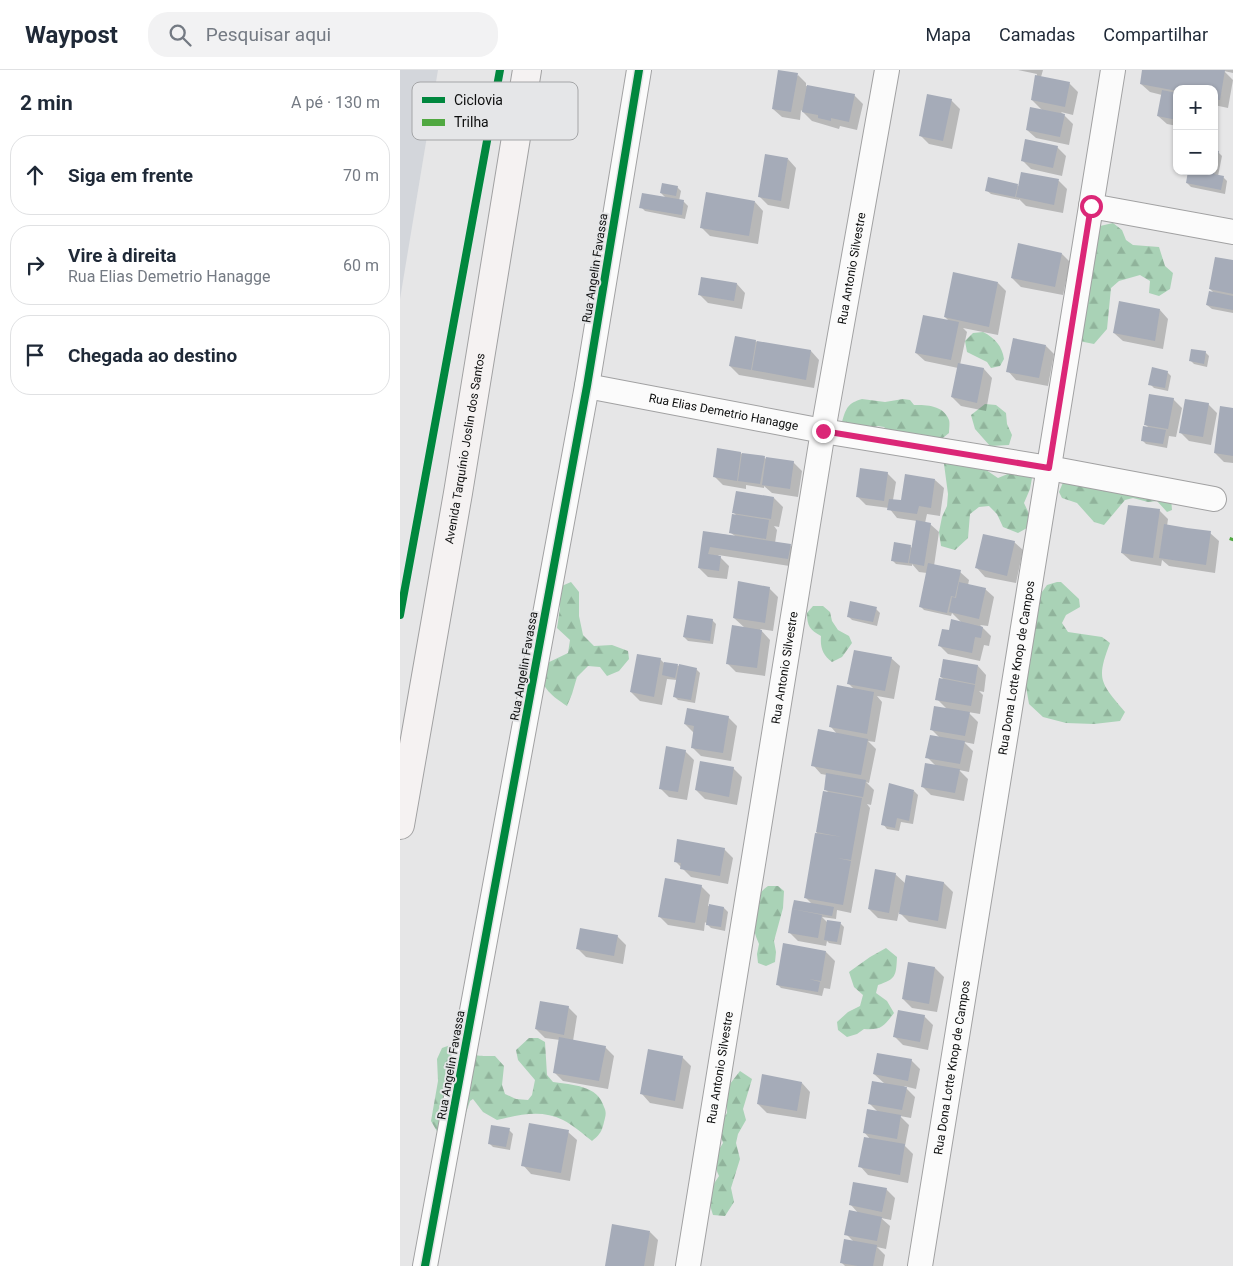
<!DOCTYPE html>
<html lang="pt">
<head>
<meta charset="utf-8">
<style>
  body { margin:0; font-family:Roboto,sans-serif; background:#f2f2f3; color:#1f2937 }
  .controls { position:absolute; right:15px; top:15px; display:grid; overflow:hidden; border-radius:10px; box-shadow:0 1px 4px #0004 }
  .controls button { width:45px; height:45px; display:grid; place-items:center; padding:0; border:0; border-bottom:1px solid #e0e1e3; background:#fff; color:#1f2937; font:25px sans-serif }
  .stop { position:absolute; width:15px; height:15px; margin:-11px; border:4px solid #db2777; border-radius:50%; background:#fff }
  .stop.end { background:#db2777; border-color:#fff; box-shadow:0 1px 5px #0008 }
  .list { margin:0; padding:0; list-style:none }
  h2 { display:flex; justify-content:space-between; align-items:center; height:65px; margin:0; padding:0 20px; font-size:21px }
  h2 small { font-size:16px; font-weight:400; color:#747a83 }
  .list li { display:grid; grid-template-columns:32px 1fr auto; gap:15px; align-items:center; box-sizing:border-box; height:80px; margin:0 10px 10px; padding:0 10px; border:1px solid #e0e1e3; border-radius:20px }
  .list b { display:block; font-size:19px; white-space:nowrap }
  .list p { margin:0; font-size:16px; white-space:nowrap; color:#747a83 }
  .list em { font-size:16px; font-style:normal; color:#747a83 }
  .icon { flex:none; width:28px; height:28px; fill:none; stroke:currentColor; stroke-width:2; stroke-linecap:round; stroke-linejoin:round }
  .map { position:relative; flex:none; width:833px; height:1196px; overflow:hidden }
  header { display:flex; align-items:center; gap:30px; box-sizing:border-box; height:70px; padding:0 25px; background:#fff; border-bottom:1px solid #e0e1e3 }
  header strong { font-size:24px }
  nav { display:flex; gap:28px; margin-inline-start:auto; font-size:18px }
  .search { width:350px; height:45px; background:#f2f2f3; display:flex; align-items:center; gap:12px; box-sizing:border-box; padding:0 18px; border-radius:20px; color:#747a83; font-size:19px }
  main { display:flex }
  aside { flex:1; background:#fff }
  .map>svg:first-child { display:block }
</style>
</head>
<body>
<header>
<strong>Waypost</strong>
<div class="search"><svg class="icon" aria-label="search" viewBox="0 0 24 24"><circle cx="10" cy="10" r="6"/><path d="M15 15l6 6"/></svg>Pesquisar aqui</div>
<nav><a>Mapa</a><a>Camadas</a><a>Compartilhar</a></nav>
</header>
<main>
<aside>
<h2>2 min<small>A pé · 130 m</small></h2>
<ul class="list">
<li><svg class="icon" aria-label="ahead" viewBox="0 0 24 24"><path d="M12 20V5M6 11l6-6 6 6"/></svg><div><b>Siga em frente</b></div><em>70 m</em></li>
<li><svg class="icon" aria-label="right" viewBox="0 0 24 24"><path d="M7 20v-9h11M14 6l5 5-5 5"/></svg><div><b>Vire à direita</b><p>Rua Elias Demetrio Hanagge</p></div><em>60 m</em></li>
<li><svg class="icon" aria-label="arrive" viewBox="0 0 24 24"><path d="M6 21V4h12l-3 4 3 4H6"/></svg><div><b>Chegada ao destino</b></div></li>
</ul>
</aside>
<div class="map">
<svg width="833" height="1196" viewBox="0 0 833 1196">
  <defs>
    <pattern id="forest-firs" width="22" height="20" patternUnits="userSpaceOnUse" patternTransform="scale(1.25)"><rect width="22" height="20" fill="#a9d2b6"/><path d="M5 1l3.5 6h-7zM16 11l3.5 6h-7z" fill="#90b39b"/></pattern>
  </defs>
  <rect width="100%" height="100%" fill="#e6e6e7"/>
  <path fill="#d3d6db" d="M 0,0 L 38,0 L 0,229 Z"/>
  <path fill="url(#forest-firs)" d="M 713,153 L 722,160 L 726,170 L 733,175 L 759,177 L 765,196 L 773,203 L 770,219 L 759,226 L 749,223 L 750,211 L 740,205 L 719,211 L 711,218 L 707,259 L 694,274 L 679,271 L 700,156 Z
    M 583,262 C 595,268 602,276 604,289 L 600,296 L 591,298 L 587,292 L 567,282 L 565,271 L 573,263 Z
    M 462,329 L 485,332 L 503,329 L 510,330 L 514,335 C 527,335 543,335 549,350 C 550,353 549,359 549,363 L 539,371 L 492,365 L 484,357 L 478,356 L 467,359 L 448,359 L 442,352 C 446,338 448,333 462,329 Z
    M 585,334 L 596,335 L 606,343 L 607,354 L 612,365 L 609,375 L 590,376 L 575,359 L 571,345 Z
    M 556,389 L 580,396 L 598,408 L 610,403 L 622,401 L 632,408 L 630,419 L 624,433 L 632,450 L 627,458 L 618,463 L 603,457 L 597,444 L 589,436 L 579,437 L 570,444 L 568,468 L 555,480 L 541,476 L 539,462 L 542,447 L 547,436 L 548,424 L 544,394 Z
    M 664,410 L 771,428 L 772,440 L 767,442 L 757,431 L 748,432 L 733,428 L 725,430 L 704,455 L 694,452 L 677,433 L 662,428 L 659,422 Z
    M 171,512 L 179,522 L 179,546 L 183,565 L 194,576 L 212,575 L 228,581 L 229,589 L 219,601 L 207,606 L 200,597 L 188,596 L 177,607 L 172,624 L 167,636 C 151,625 139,617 141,596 L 168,583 L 170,570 L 157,558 L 160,538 L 157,518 Z
    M 657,512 L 661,512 L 679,529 L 680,537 L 666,545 L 662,553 L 668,562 L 702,567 L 710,573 C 696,610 700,612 725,642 L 720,651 L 694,654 L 666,653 L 643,647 L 629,634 L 625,611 L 630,590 L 634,562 L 634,533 L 647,515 Z
    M 413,536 L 423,536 L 430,542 L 432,551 L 438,560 L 449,566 L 452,573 L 442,587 L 432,592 C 423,585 420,578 421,566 C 410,560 407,556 407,543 Z
    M 368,816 L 378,816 L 384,821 L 383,838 L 374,871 L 376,882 L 375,892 L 366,896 L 358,893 L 357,884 L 359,874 C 352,859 350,843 357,828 C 359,823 364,819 368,816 Z
    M 486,878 L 497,887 C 496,906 496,909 478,915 L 476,923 L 487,931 L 494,943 C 483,957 482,960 464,959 L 457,964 L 447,967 L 438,960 L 437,952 L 448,942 L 460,936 L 463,925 L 454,917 L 449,902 L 470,887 Z
    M 129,968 L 138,968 L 145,972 L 147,1005 L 153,1012 C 172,1015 198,1015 204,1037 C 206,1041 206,1044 205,1048 C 202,1060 202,1063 192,1071 C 183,1064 173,1055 163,1050 C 141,1039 119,1045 97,1050 L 83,1042 L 73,1029 L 70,1031 L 60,1060 L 38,1063 L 31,1051 L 38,1011 L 37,989 L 42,978 L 59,972 C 73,987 75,986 95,986 L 104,996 L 102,1015 L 105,1024 L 116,1029 L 128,1030 L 132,1025 L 135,1010 L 118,990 L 116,980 Z
    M 340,1001 L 352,1009 L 343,1039 L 346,1050 L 338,1064 L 336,1073 L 340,1089 L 331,1118 L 334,1132 L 325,1146 L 313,1145 C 307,1127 308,1122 319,1106 C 313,1093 315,1085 323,1073 L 318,1056 L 327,1043 L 326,1019 Z"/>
  <path fill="#0003" d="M 618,0 L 643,0 L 641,7 L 669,13 L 678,22 L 673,45 L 661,42 L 673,54 L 669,75 L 636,68 L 627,60 L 643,41 L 632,30 L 637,4 Z
    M 744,0 L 833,0 L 833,3 L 824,1 L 833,10 L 828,38 L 814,35 L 814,19 L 777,19 L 777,56 L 767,54 L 758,46 L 762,25 L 750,22 L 741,14 Z
    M 398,5 L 406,13 L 406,16 L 454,25 L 463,34 L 457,60 L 440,56 L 439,59 L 412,51 L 401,40 L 400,50 L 382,47 L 373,39 Z
    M 551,30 L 560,39 L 552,79 L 529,74 L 520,65 Z
    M 657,77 L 666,86 L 662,106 L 631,99 L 622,90 Z
    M 814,82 L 818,82 L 822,86 L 818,106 L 823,107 L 827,111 L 825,124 L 791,117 L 787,113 L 814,101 Z
    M 388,89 L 396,98 L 389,139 L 368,135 L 359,126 Z
    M 622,103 L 659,111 L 667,119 L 663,143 L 626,136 L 619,129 L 619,130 L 591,124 L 586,120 L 617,115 L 619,117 Z
    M 277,117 L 281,121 L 279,131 L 284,132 L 288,136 L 285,149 L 245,141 L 241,137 L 267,129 L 261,123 Z
    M 355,132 L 363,141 L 358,174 L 310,166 L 301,157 Z
    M 662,184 L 670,192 L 663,225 L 621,217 L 612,208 Z
    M 833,191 L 833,243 L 812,239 L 807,235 L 814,223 L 810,219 Z
    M 598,213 L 606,221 L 598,265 L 563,258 L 567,262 L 560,295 L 584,299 L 592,308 L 586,341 L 561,336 L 552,327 L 558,298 L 525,291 L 516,283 L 549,251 L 545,247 Z
    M 337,214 L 345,223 L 342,239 L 308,233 L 299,224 Z
    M 760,240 L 768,249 L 763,279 L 723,271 L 714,263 Z
    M 356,271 L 358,273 L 411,281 L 419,290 L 414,318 L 339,305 L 330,296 Z
    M 646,276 L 654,284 L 648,316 L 616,310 L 608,301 Z
    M 805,282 L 809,286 L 807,297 L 794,294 L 790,290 Z
    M 767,302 L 771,306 L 768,321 L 754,318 L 750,314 Z
    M 773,329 L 782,338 L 776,367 L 769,366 L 767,378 L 746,374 L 742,370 L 749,358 L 745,354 Z
    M 808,334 L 817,343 L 811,375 L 789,371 L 780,362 Z
    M 833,339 L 833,393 L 824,392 L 815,383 Z
    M 318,380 L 341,383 L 343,386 L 364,387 L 367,390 L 393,392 L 402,401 L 398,427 L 372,423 L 364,416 L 364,418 L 346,415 L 346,419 L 323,415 L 314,406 Z
    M 487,403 L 496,412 L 493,430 L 502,432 L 535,410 L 544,418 L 540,446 L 527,444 L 525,453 L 530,454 L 539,462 L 534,496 L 560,502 L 569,510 L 568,515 L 585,519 L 594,527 L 588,556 L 580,555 L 591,566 L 589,576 L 584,575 L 580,591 L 548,584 L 539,575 L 550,562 L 562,553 L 552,543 L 551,546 L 524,540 L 520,536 L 527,503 L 519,502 L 512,494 L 512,496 L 496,494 L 492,490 L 510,476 L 513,479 L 517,451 L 497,448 L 489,438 L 466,435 L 457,426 Z
    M 374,428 L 383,437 L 379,457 L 374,456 L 377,460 L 375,473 L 390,475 L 399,484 L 396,497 L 318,485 L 329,496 L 327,509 L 308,507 L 299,498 L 304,462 L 335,466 L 331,463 L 337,446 L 334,443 Z
    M 759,440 L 768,449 L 767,456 L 810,463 L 819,471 L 815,503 L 769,496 L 762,490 L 761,496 L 731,491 L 722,483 Z
    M 614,472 L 623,480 L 616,513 L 585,507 L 577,498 Z
    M 369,518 L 378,527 L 373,561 L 360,559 L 370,570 L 365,606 L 336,602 L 327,593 L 345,558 L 334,548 Z
    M 476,539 L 480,543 L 477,556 L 452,550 L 448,546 Z
    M 312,550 L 316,554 L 313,574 L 288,571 L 284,567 Z
    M 491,588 L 500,596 L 494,629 L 477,626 L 482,632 L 475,672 L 468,671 L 476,679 L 469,713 L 466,712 L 474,720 L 471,735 L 467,734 L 470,738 L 451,843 L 437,840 L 436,849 L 422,847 L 428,853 L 440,853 L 444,857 L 441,875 L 429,873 L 427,871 L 426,876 L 398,871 L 389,862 L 397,842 L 394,838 L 412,834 L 405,827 L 424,722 L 429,723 L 425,719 L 427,705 L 421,704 L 413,695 L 438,665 L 431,657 L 454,619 L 449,614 Z
    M 260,589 L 264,593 L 296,599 L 300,603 L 295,633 L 278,630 L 274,626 L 277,610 L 267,609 L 262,635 L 240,631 L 231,622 Z
    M 578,596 L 586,605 L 584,622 L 579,621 L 583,625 L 580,644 L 568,642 L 578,652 L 574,674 L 564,672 L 573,681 L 569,702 L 559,700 L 568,709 L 564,731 L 531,725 L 522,716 L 536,696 L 527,687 L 540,668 L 532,660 L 547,639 L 537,629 L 545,611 L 541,607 Z
    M 328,647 L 337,656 L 331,691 L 301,686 L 292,677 L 294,663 L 285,654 Z
    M 285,681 L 294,690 L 287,730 L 269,727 L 260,718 Z
    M 333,698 L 342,707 L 337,735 L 305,729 L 296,720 Z
    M 514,721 L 518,725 L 513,754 L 501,752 L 499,761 L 487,759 L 483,754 Z
    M 324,779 L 333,788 L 328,814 L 291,807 L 275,791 Z
    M 495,804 L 506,814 L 507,806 L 544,813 L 553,822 L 546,859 L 509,852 L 499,842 L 497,851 L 478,848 L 469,839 Z
    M 301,816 L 310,825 L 308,836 L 324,838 L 328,842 L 325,861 L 311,858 L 305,852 L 304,861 L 268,855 L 259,846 Z
    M 217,866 L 226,875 L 223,894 L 186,887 L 178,879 Z
    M 426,882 L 435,891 L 430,919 L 424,918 L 422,926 L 381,918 L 377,914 Z
    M 509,894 L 535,898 L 544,907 L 537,942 L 512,938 L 503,929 Z
    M 168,937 L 177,946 L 173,971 L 205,977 L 214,986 L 208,1019 L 163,1011 L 154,1002 L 160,970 L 145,968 L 136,959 Z
    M 524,946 L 533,955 L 528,980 L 503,975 L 495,967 Z
    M 282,987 L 291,996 L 283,1039 L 250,1033 L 242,1024 Z
    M 511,990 L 520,999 L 516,1019 L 504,1016 L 515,1027 L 511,1048 L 500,1046 L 509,1055 L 505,1076 L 513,1084 L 508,1113 L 468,1105 L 460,1096 L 471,1070 L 464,1062 L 478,1042 L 469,1033 L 485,1014 L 474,1004 Z
    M 402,1013 L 410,1022 L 406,1049 L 367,1043 L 358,1034 Z
    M 109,1060 L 113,1064 L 110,1080 L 93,1077 L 89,1073 Z
    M 168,1062 L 177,1070 L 170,1111 L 131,1104 L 123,1095 Z
    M 486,1119 L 495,1128 L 491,1150 L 481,1148 L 490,1156 L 486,1179 L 477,1177 L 485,1185 L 483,1196 L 445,1196 L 441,1192 L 454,1172 L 446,1164 L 459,1144 L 451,1135 Z
    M 250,1162 L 258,1170 L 254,1196 L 206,1196 Z"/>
  <path fill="#a5abb8" d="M 378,0 L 398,3 L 391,42 L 372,39 Z
    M 742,0 L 825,0 L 820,30 L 814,29 L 814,19 L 777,19 L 777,21 L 740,14 Z
    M 635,5 L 670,12 L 665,37 L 631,30 Z
    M 407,15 L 455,24 L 449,52 L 431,48 L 431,51 L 418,48 L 418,45 L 402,42 Z
    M 762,20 L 777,23 L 777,50 L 757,46 Z
    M 527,24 L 552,29 L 543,71 L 519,66 Z
    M 630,37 L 665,44 L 660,67 L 626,60 Z
    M 625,69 L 658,76 L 653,98 L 621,91 Z
    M 814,80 L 819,81 L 815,99 L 814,99 Z
    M 365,84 L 388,88 L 381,131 L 358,127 Z
    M 788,101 L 815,101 L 814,104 L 824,106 L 821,120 L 786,113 Z
    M 621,102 L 659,109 L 654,135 L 616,127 Z
    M 588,107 L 618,114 L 615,127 L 585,121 Z
    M 262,113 L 278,116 L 276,126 L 260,123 Z
    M 306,122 L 355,131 L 349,166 L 300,158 Z
    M 242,123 L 284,130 L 282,145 L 239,138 Z
    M 618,173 L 662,183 L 655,217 L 611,208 Z
    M 815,187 L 833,190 L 833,224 L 809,219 Z
    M 553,202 L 598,212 L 589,257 L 544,247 Z
    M 301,207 L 337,213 L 334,231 L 298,225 Z
    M 809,221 L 833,226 L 833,240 L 806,235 Z
    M 719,231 L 760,239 L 755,271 L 713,263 Z
    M 523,245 L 559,252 L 551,290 L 515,283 Z
    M 335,266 L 356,270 L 351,300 L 329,296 Z
    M 613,268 L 646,275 L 639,308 L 606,302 Z
    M 357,271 L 411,280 L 406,310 L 352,300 Z
    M 791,279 L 806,281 L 804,294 L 789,291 Z
    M 558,293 L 584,298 L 577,333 L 551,327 Z
    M 752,297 L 768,301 L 765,318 L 748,315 Z
    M 749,324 L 774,328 L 768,359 L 744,355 Z
    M 785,329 L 809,333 L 803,367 L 779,363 Z
    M 820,336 L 833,338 L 833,386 L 814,383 Z
    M 743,356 L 766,360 L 763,374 L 741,371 Z
    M 317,378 L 341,382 L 337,411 L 313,407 Z
    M 342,383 L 365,386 L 360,414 L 338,411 Z
    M 366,387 L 394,391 L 390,419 L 362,415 Z
    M 460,398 L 488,402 L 484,431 L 456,427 Z
    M 505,404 L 535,409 L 531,438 L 519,436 L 517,444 L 487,440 L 489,429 L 501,430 Z
    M 336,421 L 374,427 L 371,449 L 332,443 Z
    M 728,435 L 760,439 L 753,488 L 721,483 Z
    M 332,444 L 369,450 L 366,469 L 329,463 Z
    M 516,450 L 531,453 L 524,496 L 509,493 Z
    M 764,454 L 787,458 L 784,480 L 787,458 L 811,461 L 806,495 L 759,488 Z
    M 303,461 L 391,474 L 388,489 L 310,477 L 308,484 L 321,486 L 319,501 L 298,498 Z
    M 583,464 L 615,471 L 607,506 L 575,498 Z
    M 494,472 L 511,475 L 508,493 L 491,491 Z
    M 528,493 L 561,500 L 555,527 L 551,526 L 547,543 L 519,537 Z
    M 338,511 L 370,517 L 365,553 L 333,548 Z
    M 559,512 L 586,518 L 579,549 L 549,542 L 552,527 L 556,528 Z
    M 450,531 L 477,537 L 473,552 L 447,547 Z
    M 287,545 L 313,549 L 310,571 L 283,567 Z
    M 551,549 L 583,557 L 581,568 L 575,567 L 572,583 L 538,576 L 542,559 L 549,560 Z
    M 332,555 L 362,560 L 357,598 L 326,594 Z
    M 454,580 L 492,587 L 485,621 L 447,614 Z
    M 237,584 L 261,588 L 254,627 L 230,622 Z
    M 543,589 L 578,595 L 575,614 L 540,607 Z
    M 264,592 L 278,594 L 275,608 L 262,605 Z
    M 279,594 L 297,598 L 291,630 L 273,627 Z
    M 539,608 L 575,615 L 571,636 L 535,630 Z
    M 437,615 L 474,622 L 467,664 L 429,657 Z
    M 534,636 L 570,642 L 565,666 L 530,660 Z
    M 287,638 L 329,646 L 323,683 L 291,678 L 294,656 L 284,654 Z
    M 418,659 L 468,669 L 461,705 L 411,696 Z
    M 530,665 L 565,671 L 560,694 L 525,688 Z
    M 266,676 L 286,680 L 278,722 L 259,719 Z
    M 300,691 L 334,697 L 329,727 L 295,720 Z
    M 525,693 L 560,699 L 555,723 L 521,717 Z
    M 426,703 L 466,710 L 463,727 L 424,720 Z
    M 489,713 L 514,720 L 509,751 L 497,748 L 495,758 L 481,755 Z
    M 423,721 L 462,728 L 451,790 L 437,788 L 451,791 L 443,835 L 404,828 L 415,763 L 442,767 L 416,762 Z
    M 277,769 L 325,778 L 320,806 L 280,799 L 281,793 L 274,792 Z
    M 475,799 L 496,803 L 489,843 L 468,839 Z
    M 506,805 L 544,812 L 538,851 L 499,844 Z
    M 265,808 L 302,815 L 295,853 L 258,847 Z
    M 394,830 L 434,837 L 432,846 L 392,839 Z
    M 309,834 L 324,837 L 321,857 L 306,855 Z
    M 392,839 L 422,845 L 418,868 L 388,863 Z
    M 427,850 L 441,852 L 437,872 L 424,870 Z
    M 180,858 L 218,865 L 214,886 L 176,879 Z
    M 383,873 L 426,881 L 421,911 L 409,909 L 420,912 L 418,922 L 376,915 Z
    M 508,892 L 535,897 L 529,934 L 502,929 Z
    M 140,931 L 169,936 L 164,965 L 135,959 Z
    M 498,940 L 525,945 L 520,972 L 493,967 Z
    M 159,967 L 206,976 L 199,1011 L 153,1003 Z
    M 248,979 L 283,986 L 275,1031 L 240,1024 Z
    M 477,983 L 512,989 L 508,1011 L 473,1004 Z
    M 362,1004 L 402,1012 L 397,1041 L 357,1034 Z
    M 472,1011 L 507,1017 L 502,1040 L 468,1034 Z
    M 467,1039 L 501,1045 L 497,1069 L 463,1063 Z
    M 129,1053 L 169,1060 L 161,1103 L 121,1096 Z
    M 91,1055 L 110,1058 L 106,1077 L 88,1074 Z
    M 464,1067 L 505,1074 L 500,1105 L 458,1097 Z
    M 453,1112 L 487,1118 L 482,1142 L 449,1135 Z
    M 449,1140 L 482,1147 L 477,1171 L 444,1165 Z
    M 212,1154 L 250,1161 L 244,1196 L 205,1196 Z
    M 444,1169 L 477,1175 L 473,1196 L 458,1196 L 440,1193 Z"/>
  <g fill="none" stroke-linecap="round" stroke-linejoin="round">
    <g stroke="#a1a1a2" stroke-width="26">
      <g id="street">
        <path d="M 691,136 L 833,162"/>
        <path id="s1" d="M 187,316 L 423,361 L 649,398 L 814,429"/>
        <path d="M 25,1196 L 187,316 L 239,0"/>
        <path id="s2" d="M 288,1196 L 423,361 L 487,0"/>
        <path id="s3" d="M 520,1196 L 713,0"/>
      </g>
    </g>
    <g stroke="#a1a1a2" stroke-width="30">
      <g id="secondary">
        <path id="s4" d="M 0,755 L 58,423 L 127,0"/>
      </g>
    </g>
    <use href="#street" stroke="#fbfbfb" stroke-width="24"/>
    <use href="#secondary" stroke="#f5f2f2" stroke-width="28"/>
    <path stroke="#50a841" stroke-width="6" stroke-dasharray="12 6" stroke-linecap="butt" d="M 832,471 L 833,468"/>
    <g stroke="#e5e6e8" stroke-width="11">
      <path id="cycleway" d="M 0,545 L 100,0
        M 25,1196 L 187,316 L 239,0"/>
    </g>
    <use href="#cycleway" stroke="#00873e" stroke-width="8"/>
  </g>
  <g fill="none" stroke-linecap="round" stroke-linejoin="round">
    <path stroke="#db2777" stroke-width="6" d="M 423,361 L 649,398 L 691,136"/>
  </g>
  <g text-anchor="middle" stroke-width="4" stroke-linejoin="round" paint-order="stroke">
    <g font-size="12" fill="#0d0e0e" stroke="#e5e6e8">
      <text transform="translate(195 198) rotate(-81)" y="4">Rua Angelin Favassa</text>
      <text dy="4" stroke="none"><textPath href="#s2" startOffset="1011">Rua Antonio Silvestre</textPath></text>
      <text dy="4" stroke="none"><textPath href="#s1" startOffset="139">Rua Elias Demetrio Hanagge</textPath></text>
      <text dy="4" stroke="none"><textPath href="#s4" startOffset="382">Avenida Tarquínio Joslin dos Santos</textPath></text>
      <text transform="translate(124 596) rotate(-80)" y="4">Rua Angelin Favassa</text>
      <text dy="4" stroke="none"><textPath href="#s2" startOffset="606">Rua Antonio Silvestre</textPath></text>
      <text dy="4" stroke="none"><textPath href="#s3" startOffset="606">Rua Dona Lotte Knop de Campos</textPath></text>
      <text transform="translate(51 995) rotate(-80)" y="4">Rua Angelin Favassa</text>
      <text dy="4" stroke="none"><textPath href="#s2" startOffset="201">Rua Antonio Silvestre</textPath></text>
      <text dy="4" stroke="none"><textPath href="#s3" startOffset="201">Rua Dona Lotte Knop de Campos</textPath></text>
    </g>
  </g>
  <rect x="12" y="12" width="166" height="58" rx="8" fill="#e5e6e8" stroke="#a4a5a7" stroke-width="1"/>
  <rect x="22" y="27" width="23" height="6" fill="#00873e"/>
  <rect x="22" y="49" width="23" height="7" fill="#50a841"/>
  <g font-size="14" fill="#0d0e0e">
    <text x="54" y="35">Ciclovia</text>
    <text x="54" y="57">Trilha</text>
  </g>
</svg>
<div class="controls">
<button>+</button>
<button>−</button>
</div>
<div class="stop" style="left:691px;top:136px"></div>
<div class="stop end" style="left:423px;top:361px"></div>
</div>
</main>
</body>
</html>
